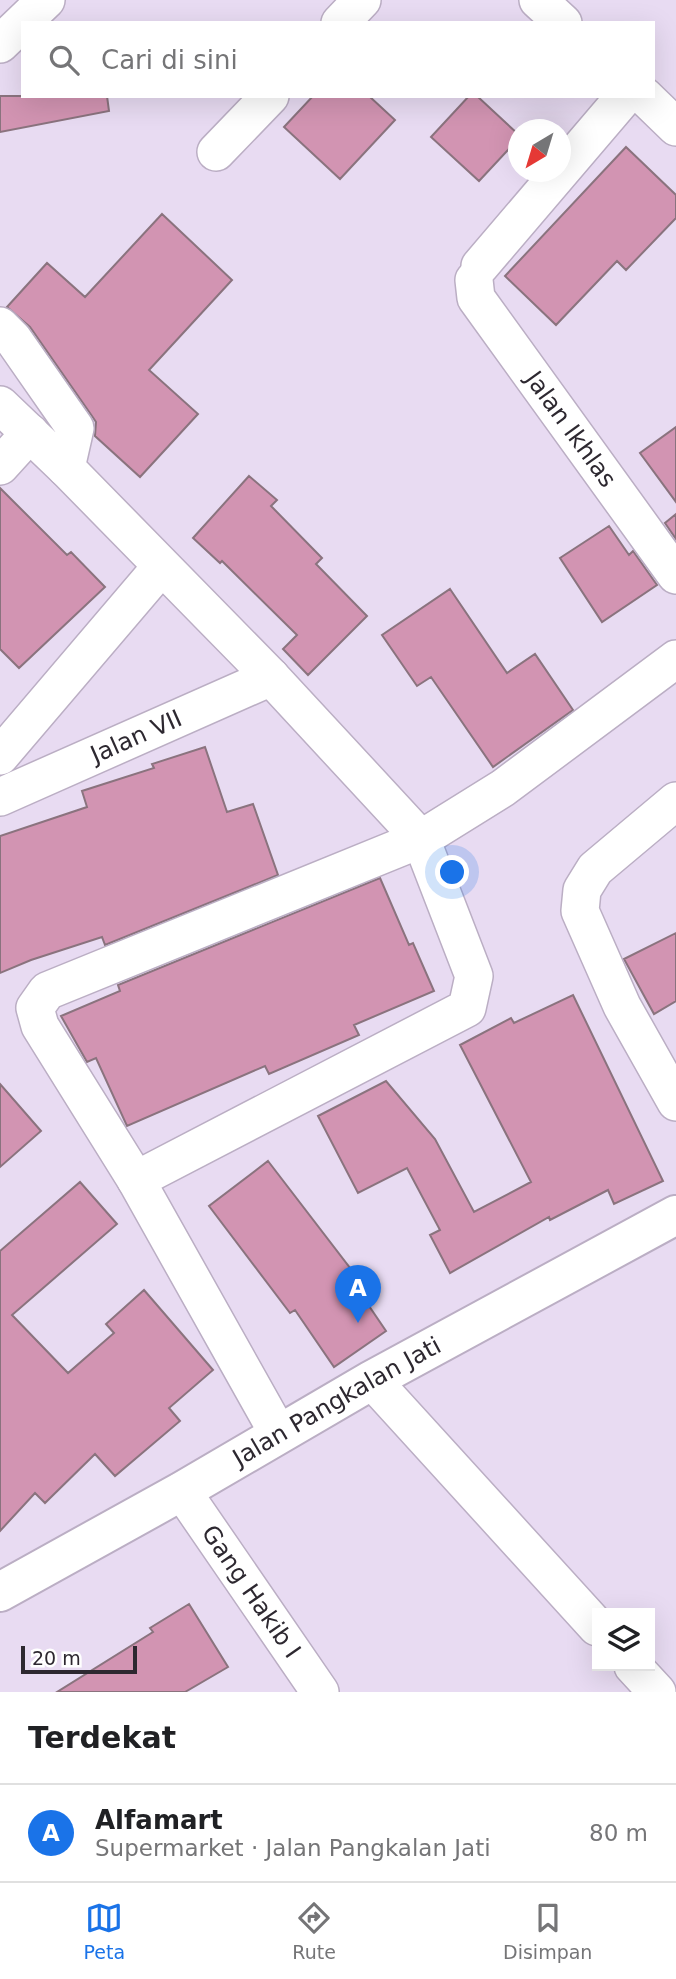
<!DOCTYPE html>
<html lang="id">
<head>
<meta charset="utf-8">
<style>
  body { margin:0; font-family:"DejaVu Sans",sans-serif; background:#f2f2f2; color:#202124 }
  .controls { position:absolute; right:21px; bottom:21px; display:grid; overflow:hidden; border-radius:0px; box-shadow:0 7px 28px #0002 }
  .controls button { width:63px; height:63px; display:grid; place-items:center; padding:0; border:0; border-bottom:2px solid #e0e0e0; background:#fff; color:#202124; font:35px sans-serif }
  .compass { position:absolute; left:508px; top:119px; width:63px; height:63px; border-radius:50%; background:#fff; box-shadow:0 7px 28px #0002; rotate:218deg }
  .scale { position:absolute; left:21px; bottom:18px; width:116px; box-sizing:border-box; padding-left:7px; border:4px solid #2d2830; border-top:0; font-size:19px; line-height:24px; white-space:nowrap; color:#2d2830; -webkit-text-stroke:5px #fff; paint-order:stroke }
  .you { position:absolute; left:453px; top:873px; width:24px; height:24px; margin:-18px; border:5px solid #fff; border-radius:50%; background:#1a73e8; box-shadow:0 0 0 10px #1a73e833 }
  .badge { display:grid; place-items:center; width:46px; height:46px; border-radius:50%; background:#1a73e8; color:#fff; font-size:23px; font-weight:700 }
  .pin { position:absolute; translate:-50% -58px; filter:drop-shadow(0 2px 4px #0008) }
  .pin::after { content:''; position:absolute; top:37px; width:24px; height:21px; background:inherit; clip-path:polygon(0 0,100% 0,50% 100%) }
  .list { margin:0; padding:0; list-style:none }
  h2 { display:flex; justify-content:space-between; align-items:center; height:91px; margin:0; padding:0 28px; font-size:30px }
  h2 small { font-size:23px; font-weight:400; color:#757577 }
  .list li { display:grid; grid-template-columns:46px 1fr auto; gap:21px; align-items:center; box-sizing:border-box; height:98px; padding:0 28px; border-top:2px solid #e0e0e0 }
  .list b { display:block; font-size:26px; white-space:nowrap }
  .list p { margin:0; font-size:23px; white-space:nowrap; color:#757577 }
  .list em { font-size:23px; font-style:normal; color:#757577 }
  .icon { flex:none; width:38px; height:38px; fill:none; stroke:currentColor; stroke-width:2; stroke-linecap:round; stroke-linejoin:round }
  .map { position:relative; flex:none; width:676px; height:1692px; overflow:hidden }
  .search { position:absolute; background:#fff; box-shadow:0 7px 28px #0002; left:21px; right:21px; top:21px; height:77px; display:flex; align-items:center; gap:18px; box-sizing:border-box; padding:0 24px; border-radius:0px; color:#757577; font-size:26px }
  .sheet { height:189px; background:#fff }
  nav { display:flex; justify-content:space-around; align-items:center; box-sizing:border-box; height:98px; border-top:2px solid #e0e0e0; background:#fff; font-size:19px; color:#757577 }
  nav a { display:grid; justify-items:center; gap:4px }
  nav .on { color:#1a73e8 }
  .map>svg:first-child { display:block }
</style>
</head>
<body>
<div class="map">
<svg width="676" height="1692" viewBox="0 0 676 1692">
  <rect width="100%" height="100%" fill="#e8dbf2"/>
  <path fill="#d294b2" stroke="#8a737e" stroke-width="2" d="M 0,96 L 107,96 L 109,111 L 0,132 Z
    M 313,96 L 369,96 L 395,120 L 340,179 L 284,127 Z
    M 469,96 L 477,96 L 519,135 L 519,138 L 479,181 L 431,137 Z
    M 626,147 L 676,195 L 676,218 L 626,270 L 617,261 L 556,325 L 505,276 Z
    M 162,214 L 232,280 L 149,370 L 198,414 L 140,477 L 95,436 L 96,422 L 92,416 L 30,327 L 7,307 L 47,263 L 85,297 Z
    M 676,427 L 676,502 L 640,453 Z
    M 249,476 L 277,500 L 271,506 L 322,558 L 316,564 L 367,616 L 308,675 L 283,649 L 297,635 L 222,561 L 220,563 L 193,538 Z
    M 0,488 L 67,555 L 71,552 L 105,587 L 19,668 L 0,649 Z
    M 676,514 L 676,539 L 665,523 Z
    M 609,526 L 629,555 L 633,551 L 657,585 L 602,622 L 560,558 Z
    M 450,589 L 507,673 L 535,654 L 573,710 L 493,767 L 431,677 L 417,686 L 382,635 Z
    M 205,747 L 227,812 L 253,804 L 278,875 L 105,945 L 102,937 L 31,960 L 0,973 L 0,836 L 87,807 L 82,791 L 154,768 L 152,764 Z
    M 380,878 L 409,945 L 413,943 L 434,991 L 354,1025 L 359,1035 L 269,1074 L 265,1066 L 127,1126 L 96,1058 L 87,1062 L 61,1016 L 120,991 L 118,985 Z
    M 676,933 L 676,1001 L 654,1014 L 624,959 Z
    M 573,995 L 663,1181 L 614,1204 L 608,1190 L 550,1220 L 549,1217 L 450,1273 L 430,1235 L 440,1230 L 407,1168 L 358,1193 L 318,1116 L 386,1081 L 435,1139 L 474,1212 L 531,1182 L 460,1045 L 511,1018 L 514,1023 Z
    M 0,1084 L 41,1131 L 0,1167 Z
    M 268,1161 L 350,1268 L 346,1272 L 386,1331 L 334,1367 L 295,1310 L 290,1313 L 209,1206 Z
    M 80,1182 L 117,1224 L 12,1315 L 68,1373 L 114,1333 L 106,1324 L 144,1290 L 213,1370 L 169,1408 L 180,1421 L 115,1476 L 95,1454 L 45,1503 L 35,1493 L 0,1531 L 0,1251 Z
    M 189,1604 L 228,1667 L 185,1692 L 57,1692 L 153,1632 L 150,1628 Z"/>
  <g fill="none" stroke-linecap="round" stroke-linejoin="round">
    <g stroke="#bbaec4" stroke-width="40">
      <g id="street">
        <path d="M 538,0 L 563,23"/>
        <path d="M 340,23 L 362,0"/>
        <path d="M 0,44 L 46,0"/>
        <path d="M 644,96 L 676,127"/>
        <path d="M 216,152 L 270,96"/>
        <path d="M 480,266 L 625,96"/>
        <path id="s1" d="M 474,280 L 476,298 L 676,575"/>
        <path d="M 0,326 L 13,339 L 75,428 L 66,468 L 271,677 L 421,839 L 474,976 L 467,1008 L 136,1180 L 278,1433"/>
        <path d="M 0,405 L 66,468"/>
        <path d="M 0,466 L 30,433"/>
        <path d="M 0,756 L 161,567"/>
        <path id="s2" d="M 0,797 L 271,677"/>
        <path d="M 676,801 L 595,869 L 582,890 L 580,911 L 622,1006 L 676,1102"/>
        <path d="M 136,1180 L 40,1026 L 35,1008 L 47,991 L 421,839 L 503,788 L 676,659"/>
        <path d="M 372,1380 L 597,1627"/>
        <path id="s3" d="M 182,1491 L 320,1692"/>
        <path d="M 633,1666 L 657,1692"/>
      </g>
    </g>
    <g stroke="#bbaec4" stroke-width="42">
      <g id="secondary">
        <path id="s4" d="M 0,1592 L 182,1491 L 372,1380 L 676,1215"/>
      </g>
    </g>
    <use href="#street" stroke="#fff" stroke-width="37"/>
    <use href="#secondary" stroke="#fff" stroke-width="38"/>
  </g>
  <g text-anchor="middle" stroke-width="5" stroke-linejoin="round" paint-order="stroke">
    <g font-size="24" fill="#2d2830" stroke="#fff">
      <text dy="8" stroke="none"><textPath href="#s1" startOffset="180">Jalan Ikhlas</textPath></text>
      <text dy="8" stroke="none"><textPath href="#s2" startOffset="149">Jalan VII</textPath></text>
      <text dy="8" stroke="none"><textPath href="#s4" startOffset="387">Jalan Pangkalan Jati</textPath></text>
      <text dy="8" stroke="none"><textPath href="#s3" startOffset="122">Gang Hakib I</textPath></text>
    </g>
  </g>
</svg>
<div class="controls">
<button><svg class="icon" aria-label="layers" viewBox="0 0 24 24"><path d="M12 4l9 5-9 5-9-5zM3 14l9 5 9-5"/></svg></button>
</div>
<svg class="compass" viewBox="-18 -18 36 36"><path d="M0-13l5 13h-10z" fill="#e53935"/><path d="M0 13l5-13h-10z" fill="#757577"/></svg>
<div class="scale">20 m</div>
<div class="you"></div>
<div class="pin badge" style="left:358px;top:1323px">A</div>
<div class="search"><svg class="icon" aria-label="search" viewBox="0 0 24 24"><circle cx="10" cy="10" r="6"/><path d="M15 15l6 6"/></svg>Cari di sini</div>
</div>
<section class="sheet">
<h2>Terdekat<small></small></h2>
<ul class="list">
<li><span class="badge">A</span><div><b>Alfamart</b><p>Supermarket · Jalan Pangkalan Jati</p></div><em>80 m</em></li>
</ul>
</section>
<nav>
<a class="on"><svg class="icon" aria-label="map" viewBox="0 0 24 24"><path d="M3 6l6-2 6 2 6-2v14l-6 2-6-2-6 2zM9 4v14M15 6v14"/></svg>Peta</a>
<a><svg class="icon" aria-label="directions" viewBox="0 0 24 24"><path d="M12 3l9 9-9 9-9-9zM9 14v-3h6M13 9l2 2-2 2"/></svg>Rute</a>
<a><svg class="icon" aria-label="saved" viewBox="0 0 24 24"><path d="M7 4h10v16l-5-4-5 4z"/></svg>Disimpan</a>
</nav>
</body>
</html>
